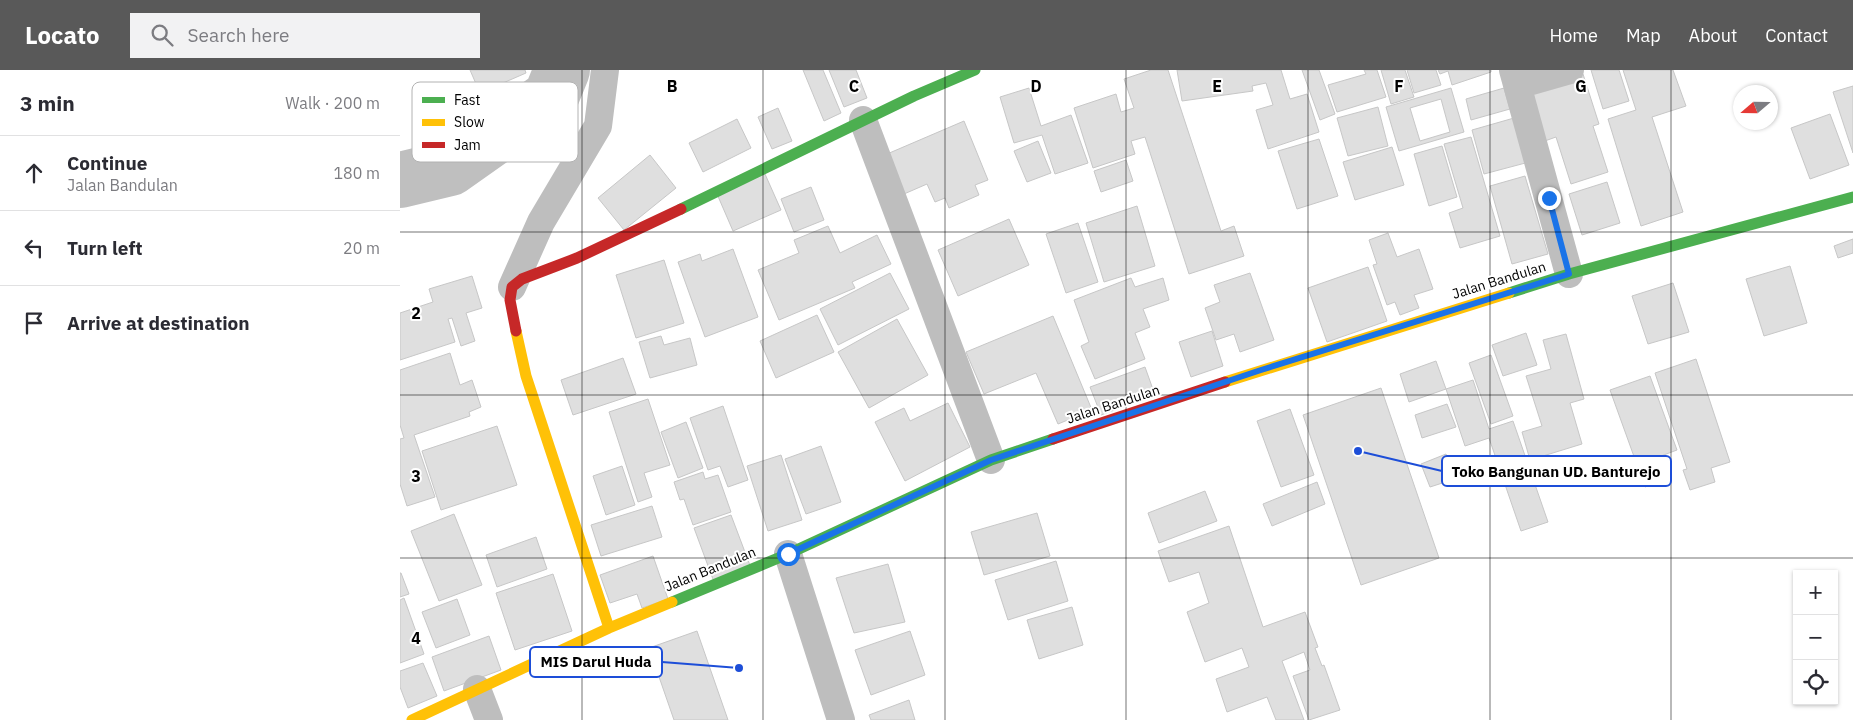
<!DOCTYPE html>
<html lang="en">
<head>
<meta charset="utf-8">
<style>
  body { margin:0; font-family:"IBM Plex Sans",sans-serif; background:#f2f2f3; color:#2b2b33 }
  .controls { position:absolute; right:15px; bottom:15px; display:grid; overflow:hidden; border-radius:0px; box-shadow:0 1px 4px #0004 }
  .controls button { width:45px; height:45px; display:grid; place-items:center; padding:0; border:0; border-bottom:1px solid #e1e1e2; background:#fff; color:#2b2b33; font:25px sans-serif }
  .compass { position:absolute; left:1333px; top:15px; width:45px; height:45px; border-radius:50%; background:#fff; box-shadow:0 1px 4px #0004; rotate:250deg }
  .stop { position:absolute; width:15px; height:15px; margin:-11px; border:4px solid #1a73e8; border-radius:50%; background:#fff }
  .stop.end { background:#1a73e8; border-color:#fff; box-shadow:0 1px 5px #0008 }
  .list { margin:0; padding:0; list-style:none }
  h2 { display:flex; justify-content:space-between; align-items:center; height:65px; margin:0; padding:0 20px; font-size:21px }
  h2 small { font-size:16px; font-weight:400; color:#7c7c81 }
  .list li { display:grid; grid-template-columns:32px 1fr auto; gap:15px; align-items:center; box-sizing:border-box; height:75px; padding:0 20px; border-top:1px solid #e1e1e2 }
  .list b { display:block; font-size:19px; white-space:nowrap }
  .list p { margin:0; font-size:16px; white-space:nowrap; color:#7c7c81 }
  .list em { font-size:16px; font-style:normal; color:#7c7c81 }
  .icon { flex:none; width:28px; height:28px; fill:none; stroke:currentColor; stroke-width:2; stroke-linecap:round; stroke-linejoin:round }
  .map { position:relative; flex:none; width:1453px; height:650px; overflow:hidden }
  header { display:flex; align-items:center; gap:30px; box-sizing:border-box; height:70px; padding:0 25px; background:#595959; color:#fff }
  header strong { font-size:24px }
  nav { display:flex; gap:28px; margin-inline-start:auto; font-size:18px }
  .search { width:350px; height:45px; background:#f2f2f3; display:flex; align-items:center; gap:12px; box-sizing:border-box; padding:0 18px; border-radius:0px; color:#7c7c81; font-size:19px }
  main { display:flex }
  aside { flex:1; background:#fff }
  .map>svg:first-child { display:block }
</style>
</head>
<body>
<header>
<strong>Locato</strong>
<div class="search"><svg class="icon" aria-label="search" viewBox="0 0 24 24"><circle cx="10" cy="10" r="6"/><path d="M15 15l6 6"/></svg>Search here</div>
<nav><a>Home</a><a>Map</a><a>About</a><a>Contact</a></nav>
</header>
<main>
<aside>
<h2>3 min<small>Walk · 200 m</small></h2>
<ul class="list">
<li><svg class="icon" aria-label="ahead" viewBox="0 0 24 24"><path d="M12 20V5M6 11l6-6 6 6"/></svg><div><b>Continue</b><p>Jalan Bandulan</p></div><em>180 m</em></li>
<li><svg class="icon" aria-label="left" viewBox="0 0 24 24"><path d="M17 20v-9H6M10 6l-5 5 5 5"/></svg><div><b>Turn left</b></div><em>20 m</em></li>
<li><svg class="icon" aria-label="arrive" viewBox="0 0 24 24"><path d="M6 21V4h12l-3 4 3 4H6"/></svg><div><b>Arrive at destination</b></div></li>
</ul>
</aside>
<div class="map">
<svg width="1453" height="650" viewBox="0 0 1453 650">
  <rect width="100%" height="100%" fill="#fff"/>
  <g fill="none" stroke-linecap="round" stroke-linejoin="round">
    <path stroke="#bfbfbf" stroke-width="56" d="M 0,110 L 50,98 L 151,27 L 162,0"/>
  </g>
  <path fill="#dfdfdf" stroke="#c7c7c7" fill-rule="evenodd" d="M 70,0 L 125,0 L 126,3 L 80,23 Z
    M 403,0 L 423,0 L 441,43 L 424,51 Z
    M 429,0 L 456,0 L 467,28 L 444,37 Z
    M 751,0 L 768,0 L 821,161 L 834,156 L 844,186 L 789,204 L 745,67 L 731,71 L 735,84 L 693,98 L 674,38 L 716,24 L 721,42 L 734,38 L 724,9 Z
    M 777,0 L 881,0 L 890,29 L 907,24 L 919,62 L 868,79 L 856,40 L 873,35 L 866,13 L 852,16 L 853,21 L 782,31 Z
    M 902,0 L 919,0 L 935,44 L 920,50 Z
    M 964,0 L 977,0 L 986,27 L 937,42 L 928,15 L 966,4 Z
    M 981,0 L 1005,0 L 1014,27 L 991,34 Z
    M 1007,0 L 1036,0 L 1041,15 L 1014,23 Z
    M 1038,0 L 1091,0 L 1091,2 L 1052,15 L 1048,1 L 1040,4 Z
    M 1191,0 L 1219,0 L 1229,31 L 1203,39 Z
    M 1223,0 L 1273,0 L 1286,36 L 1252,47 L 1283,142 L 1241,156 L 1208,49 L 1236,40 Z
    M 1183,4 L 1199,54 L 1193,56 L 1208,102 L 1171,114 L 1156,67 L 1142,72 L 1126,22 Z
    M 1453,16 L 1453,83 L 1433,22 Z
    M 629,18 L 641,56 L 671,45 L 688,93 L 655,104 L 642,65 L 614,73 L 600,27 Z
    M 1051,18 L 1064,62 L 999,81 L 986,37 ZM 1041,29 L 1050,62 L 1020,71 L 1010,38 Z
    M 1104,18 L 1110,39 L 1071,50 L 1066,29 Z
    M 978,37 L 988,76 L 948,86 L 937,48 Z
    M 378,38 L 392,71 L 372,79 L 358,47 Z
    M 1430,44 L 1449,95 L 1410,109 L 1391,58 Z
    M 1121,46 L 1133,91 L 1084,104 L 1072,60 Z
    M 337,49 L 351,78 L 303,102 L 289,73 Z
    M 564,51 L 588,110 L 575,115 L 579,125 L 549,138 L 545,128 L 535,132 L 527,114 L 504,124 L 487,84 Z
    M 1071,67 L 1100,166 L 1060,178 L 1049,143 L 1063,138 L 1044,74 Z
    M 919,69 L 938,126 L 897,139 L 878,81 Z
    M 638,71 L 651,103 L 627,112 L 614,81 Z
    M 1042,76 L 1057,127 L 1029,136 L 1014,84 Z
    M 992,77 L 1004,115 L 955,130 L 943,92 Z
    M 250,85 L 276,118 L 224,160 L 198,128 Z
    M 726,90 L 733,111 L 701,122 L 694,101 Z
    M 365,104 L 381,140 L 333,161 L 317,124 Z
    M 1125,106 L 1148,184 L 1112,194 L 1090,116 Z
    M 1207,112 L 1220,153 L 1182,165 L 1169,124 Z
    M 411,117 L 424,150 L 394,162 L 381,129 Z
    M 737,136 L 755,196 L 704,212 L 686,153 Z
    M 609,149 L 629,195 L 558,226 L 538,180 Z
    M 678,153 L 698,212 L 666,223 L 646,164 Z
    M 428,156 L 440,183 L 477,165 L 491,194 L 452,212 L 455,218 L 379,250 L 358,200 L 399,183 L 394,170 Z
    M 988,163 L 997,187 L 1019,179 L 1033,219 L 1014,225 L 1019,238 L 1000,245 L 995,232 L 987,235 L 973,195 L 977,194 L 969,170 Z
    M 1453,169 L 1453,183 L 1438,188 L 1434,176 Z
    M 333,179 L 358,247 L 305,267 L 278,192 L 300,184 L 302,191 Z
    M 264,190 L 284,253 L 236,268 L 216,205 Z
    M 1390,196 L 1407,253 L 1364,266 L 1346,209 Z
    M 968,197 L 987,251 L 927,272 L 908,218 Z
    M 490,203 L 509,239 L 438,275 L 420,239 Z
    M 850,203 L 874,270 L 840,282 L 834,264 L 816,270 L 805,238 L 820,232 L 814,215 Z
    M 72,206 L 82,238 L 66,243 L 75,271 L 61,276 L 52,248 L 48,249 L 55,272 L 0,290 L 0,243 L 33,232 L 29,219 Z
    M 731,208 L 735,217 L 763,208 L 769,230 L 743,239 L 750,257 L 735,263 L 745,289 L 695,309 L 681,276 L 689,272 L 674,230 Z
    M 1273,213 L 1289,262 L 1248,274 L 1232,226 Z
    M 417,245 L 434,282 L 376,308 L 360,271 Z
    M 653,246 L 692,340 L 658,354 L 636,303 L 584,324 L 566,282 Z
    M 497,249 L 528,305 L 469,338 L 438,282 Z
    M 812,261 L 823,296 L 791,307 L 779,272 Z
    M 1126,263 L 1137,295 L 1103,306 L 1092,275 Z
    M 1166,264 L 1184,329 L 1170,333 L 1182,374 L 1130,390 L 1122,362 L 1142,356 L 1126,306 L 1151,299 L 1143,270 Z
    M 261,266 L 264,275 L 290,268 L 297,295 L 250,308 L 239,272 Z
    M 50,283 L 60,315 L 72,310 L 81,337 L 69,342 L 70,346 L 14,365 L 35,427 L 7,436 L 0,414 L 0,369 L 4,368 L 0,355 L 0,300 Z
    M 1091,285 L 1113,346 L 1091,354 L 1069,293 Z
    M 223,288 L 236,324 L 173,345 L 161,310 Z
    M 1296,289 L 1330,392 L 1311,398 L 1315,412 L 1290,420 L 1283,400 L 1287,399 L 1255,303 Z
    M 1036,291 L 1046,319 L 1009,332 L 1000,304 Z
    M 745,297 L 755,325 L 701,345 L 690,317 Z
    M 1250,306 L 1277,380 L 1261,386 L 1268,408 L 1245,417 L 1210,320 Z
    M 1073,310 L 1089,359 L 1113,351 L 1148,452 L 1121,461 L 1089,368 L 1065,376 L 1046,319 Z
    M 981,318 L 1039,488 L 961,515 L 903,345 Z
    M 248,329 L 270,395 L 244,403 L 252,427 L 238,432 L 209,342 Z
    M 548,333 L 570,377 L 505,411 L 475,352 L 504,338 L 510,351 Z
    M 1047,334 L 1056,357 L 1022,368 L 1015,345 Z
    M 323,336 L 348,410 L 328,417 L 320,396 L 308,400 L 290,348 Z
    M 890,339 L 914,405 L 881,417 L 857,351 Z
    M 286,352 L 303,398 L 278,408 L 261,362 Z
    M 97,356 L 117,415 L 41,440 L 22,381 Z
    M 421,376 L 441,432 L 406,444 L 385,389 Z
    M 1046,384 L 1055,409 L 1030,417 L 1021,394 Z
    M 381,385 L 402,450 L 368,461 L 347,396 Z
    M 222,396 L 235,435 L 206,445 L 193,406 Z
    M 303,402 L 305,409 L 318,405 L 331,442 L 293,455 L 284,429 L 280,430 L 274,412 Z
    M 917,412 L 925,434 L 872,456 L 863,434 Z
    M 805,421 L 817,451 L 759,473 L 748,443 Z
    M 252,436 L 262,467 L 201,486 L 191,455 Z
    M 637,443 L 650,486 L 584,505 L 571,462 Z
    M 54,444 L 82,515 L 39,531 L 11,461 Z
    M 331,445 L 351,498 L 314,512 L 294,458 Z
    M 829,456 L 863,557 L 905,542 L 918,577 L 915,578 L 922,596 L 924,595 L 940,640 L 909,650 L 893,606 L 910,600 L 904,582 L 882,591 L 904,650 L 876,650 L 867,627 L 827,642 L 816,609 L 849,597 L 842,578 L 805,592 L 787,542 L 809,533 L 799,502 L 769,512 L 758,481 Z
    M 136,467 L 147,499 L 97,517 L 86,485 Z
    M 253,486 L 268,529 L 242,538 L 237,524 L 210,533 L 200,505 Z
    M 656,491 L 668,531 L 608,550 L 595,510 Z
    M 488,494 L 505,552 L 454,563 L 436,508 Z
    M 0,503 L 1,503 L 9,524 L 0,527 Z
    M 153,504 L 172,561 L 115,580 L 96,523 Z
    M 4,528 L 24,584 L 0,593 L 0,530 Z
    M 57,529 L 70,565 L 36,578 L 22,542 Z
    M 672,537 L 683,575 L 639,589 L 627,550 Z
    M 297,561 L 328,650 L 274,650 L 249,578 Z
    M 510,561 L 525,605 L 471,625 L 455,580 Z
    M 89,566 L 101,600 L 44,621 L 32,587 Z
    M 23,593 L 37,626 L 8,638 L 0,617 L 0,601 Z
    M 509,630 L 515,650 L 471,650 L 469,645 Z"/>
  <g fill="none" stroke-linecap="round" stroke-linejoin="round">
    <path stroke="#bebebe" stroke-width="28" d="M 1113,0 L 1169,204
      M 1118,15 L 1170,0
      M 463,50 L 591,390
      M 112,217 L 141,152 L 198,56 L 205,0
      M 388,484 L 441,650
      M 77,619 L 89,650"/>
    <path stroke="#4caf50" stroke-width="11" d="M 281,139 L 514,26 L 575,0
      M 1109,223 L 1169,204 L 1453,127
      M 272,532 L 388,484 L 591,390 L 653,369"/>
    <path stroke="#ffc107" stroke-width="11" d="M 116,261 L 126,306 L 209,558
      M 825,312 L 1109,223
      M 12,650 L 209,558 L 272,532"/>
    <path stroke="#c62828" stroke-width="11" d="M 116,261 L 110,230 L 112,217 L 122,209 L 177,188 L 281,139
      M 653,369 L 825,312"/>
  </g>
  <g fill="none" stroke-linecap="round" stroke-linejoin="round">
    <path stroke="#1a73e8" stroke-width="6" d="M 388,484 L 591,390 L 861,300 L 1169,204 L 1149,128"/>
  </g>
  <path fill="none" stroke="#000" stroke-width="1" stroke-opacity="0.55" d="M 182,0 L 182,650M 363,0 L 363,650M 545,0 L 545,650M 726,0 L 726,650M 908,0 L 908,650M 1090,0 L 1090,650M 1271,0 L 1271,650M 0,162 L 1453,162M 0,325 L 1453,325M 0,488 L 1453,488"/>
  <g text-anchor="middle" stroke-width="4" stroke-linejoin="round" paint-order="stroke">
    <g font-size="14" fill="#000" stroke="#fff">
      <text transform="translate(1099 210) rotate(-17)" y="5">Jalan Bandulan</text>
      <text transform="translate(713 334) rotate(-18)" y="5">Jalan Bandulan</text>
      <text transform="translate(310 499) rotate(-22)" y="5">Jalan Bandulan</text>
    </g>
  </g>
  <rect x="12" y="12" width="166" height="80" rx="8" fill="#fff" stroke="#b2b2b2" stroke-width="1"/>
  <rect x="22" y="27" width="23" height="6" fill="#4caf50"/>
  <rect x="22" y="49" width="23" height="7" fill="#ffc107"/>
  <rect x="22" y="72" width="23" height="6" fill="#c62828"/>
  <g font-size="14" fill="#000">
    <text x="54" y="35">Fast</text>
    <text x="54" y="57">Slow</text>
    <text x="54" y="80">Jam</text>
  </g>
  <g font-size="16" text-anchor="middle" font-weight="bold" fill="#000" stroke="#fff" stroke-width="4" stroke-linejoin="round" paint-order="stroke">
    <text x="272" y="22">B</text>
    <text x="454" y="22">C</text>
    <text x="636" y="22">D</text>
    <text x="817" y="22">E</text>
    <text x="999" y="22">F</text>
    <text x="1181" y="22">G</text>
    <text x="16" y="249">2</text>
    <text x="16" y="412">3</text>
    <text x="16" y="574">4</text>
  </g>
  <path fill="none" stroke="#1d4ed8" stroke-width="2" d="M958 381L1042 401M339 598L262 592"/>
  <g fill="#1d4ed8" stroke="#fff" stroke-width="2">
    <circle cx="958" cy="381" r="5"/>
    <circle cx="339" cy="598" r="5"/>
  </g>
  <g fill="#fff" stroke="#1d4ed8" stroke-width="2">
    <rect x="1042" y="386" width="229" height="30" rx="5"/>
    <rect x="130" y="577" width="132" height="30" rx="5"/>
  </g>
  <g font-size="15" text-anchor="middle" font-weight="bold" fill="#000">
    <text x="1156" y="407">Toko Bangunan UD. Banturejo</text>
    <text x="196" y="597">MIS Darul Huda</text>
  </g>
</svg>
<div class="controls">
<button>+</button>
<button>−</button>
<button><svg class="icon" aria-label="locate" viewBox="0 0 24 24"><circle cx="12" cy="12" r="6"/><path d="M12 2v4M12 18v4M2 12h4M18 12h4"/></svg></button>
</div>
<svg class="compass" viewBox="-18 -18 36 36"><path d="M0-13l5 13h-10z" fill="#e53935"/><path d="M0 13l5-13h-10z" fill="#7c7c81"/></svg>
<div class="stop" style="left:388px;top:484px"></div>
<div class="stop end" style="left:1149px;top:128px"></div>
</div>
</main>
</body>
</html>
